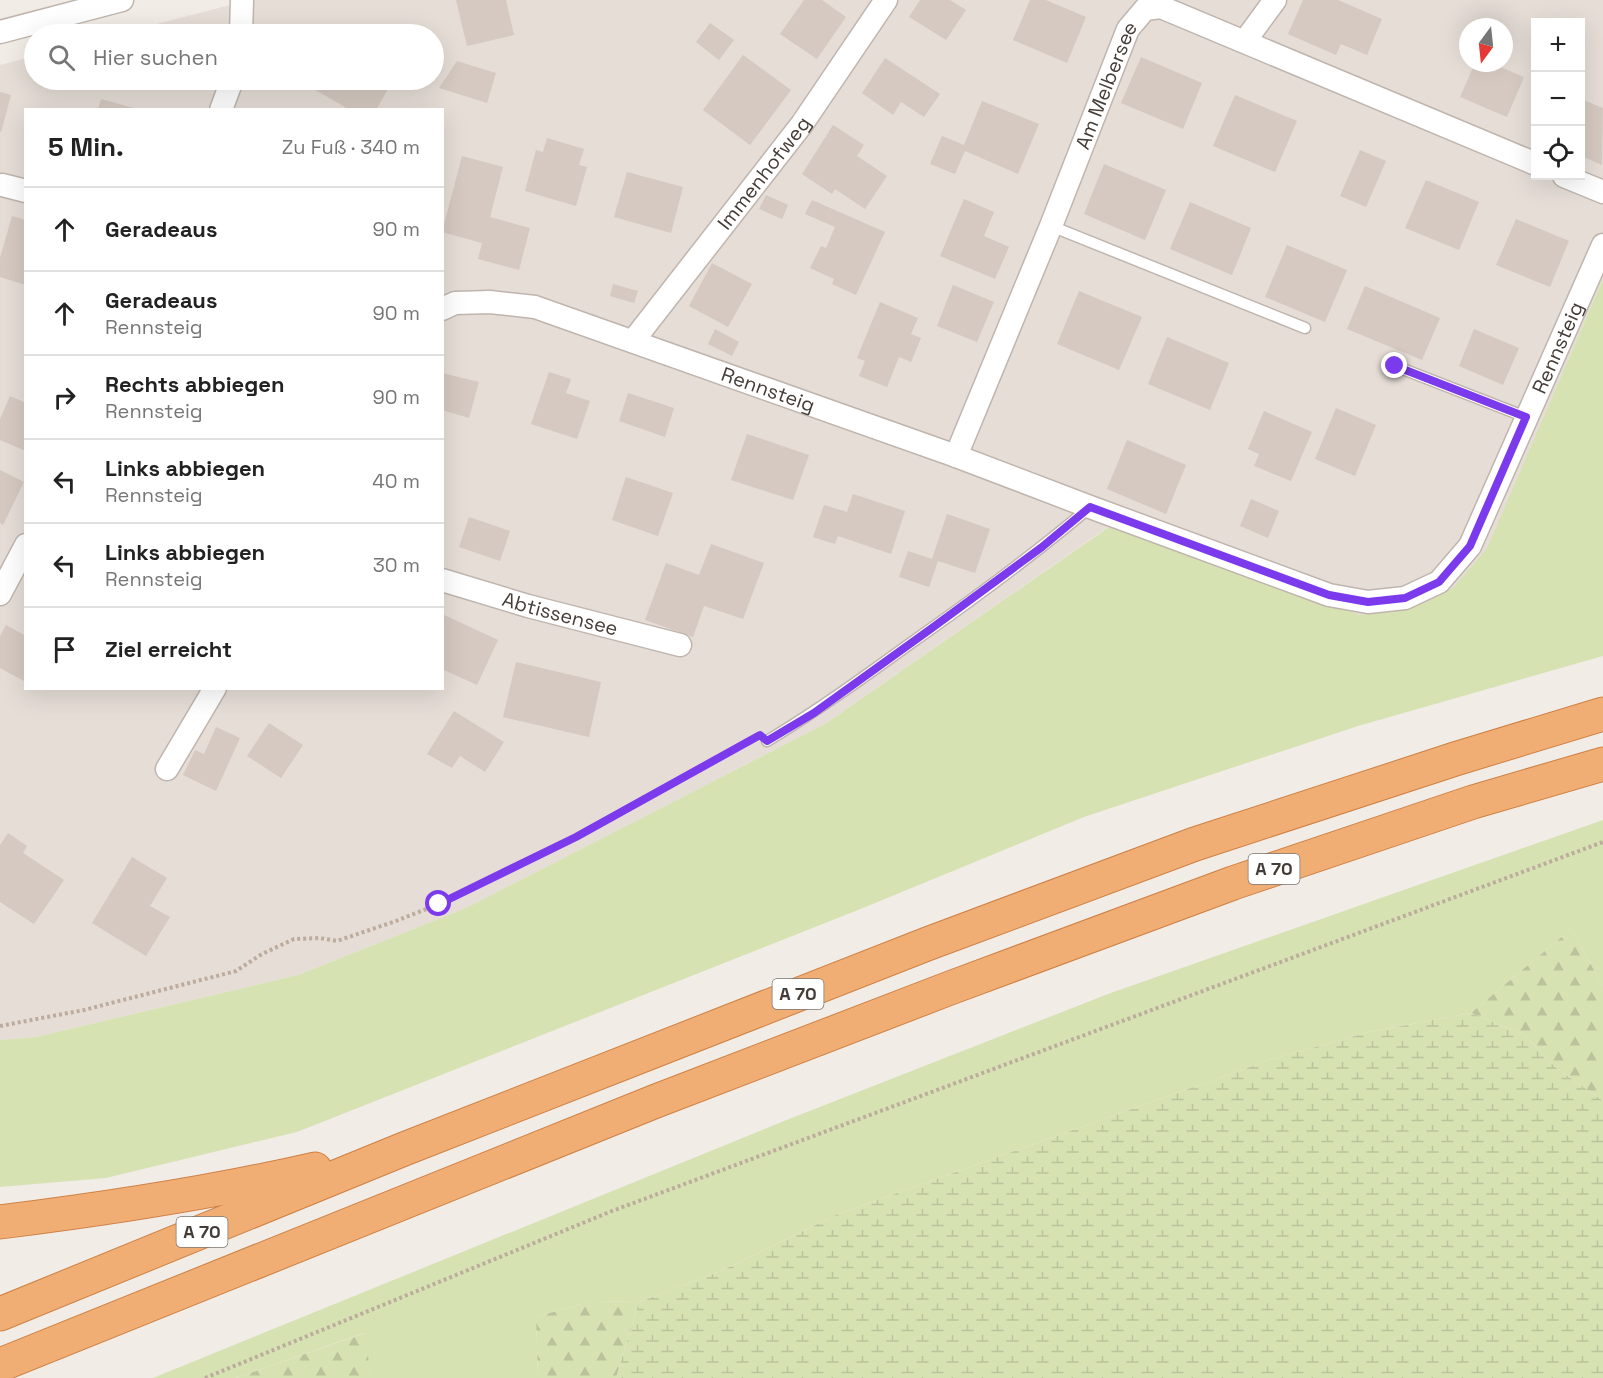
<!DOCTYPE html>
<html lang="de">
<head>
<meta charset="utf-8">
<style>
  body { margin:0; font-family:"Space Grotesk",sans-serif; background:#f6f6f6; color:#222 }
  .controls { position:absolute; right:18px; top:18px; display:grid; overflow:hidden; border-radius:0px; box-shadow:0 6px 24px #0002 }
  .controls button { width:54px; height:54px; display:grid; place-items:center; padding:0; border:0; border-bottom:2px solid #e0e0e0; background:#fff; color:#222; font:30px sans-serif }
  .compass { position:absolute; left:1459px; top:18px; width:54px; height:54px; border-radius:50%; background:#fff; box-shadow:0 6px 24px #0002; rotate:195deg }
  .stop { position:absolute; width:18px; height:18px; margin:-14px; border:4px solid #7c3aed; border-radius:50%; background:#fff }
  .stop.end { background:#7c3aed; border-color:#fff; box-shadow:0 2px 6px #0008 }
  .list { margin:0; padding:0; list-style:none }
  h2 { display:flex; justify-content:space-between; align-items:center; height:78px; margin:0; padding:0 24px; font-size:26px }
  h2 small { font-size:20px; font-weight:400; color:#767676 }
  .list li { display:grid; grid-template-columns:39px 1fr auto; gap:18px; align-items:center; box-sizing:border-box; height:84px; padding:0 24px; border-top:2px solid #e0e0e0 }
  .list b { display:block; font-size:22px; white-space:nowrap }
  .list p { margin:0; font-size:20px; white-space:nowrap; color:#767676 }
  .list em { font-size:20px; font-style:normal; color:#767676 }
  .icon { flex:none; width:33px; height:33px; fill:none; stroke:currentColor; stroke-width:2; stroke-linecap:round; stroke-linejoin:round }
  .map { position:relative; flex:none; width:1603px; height:1378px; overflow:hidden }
  .search { position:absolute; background:#fff; box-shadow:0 6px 24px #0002; left:24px; top:24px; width:420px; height:66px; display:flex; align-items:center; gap:15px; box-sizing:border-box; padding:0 21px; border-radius:33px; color:#767676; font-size:22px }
  .panel { position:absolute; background:#fff; box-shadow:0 6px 24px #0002; left:24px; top:108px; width:420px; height:582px; border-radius:0px }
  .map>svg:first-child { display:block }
</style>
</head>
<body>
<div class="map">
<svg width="1603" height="1378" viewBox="0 0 1603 1378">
  <defs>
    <pattern id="forest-firs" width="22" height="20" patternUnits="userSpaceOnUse" patternTransform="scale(1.5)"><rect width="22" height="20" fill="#d7e2b3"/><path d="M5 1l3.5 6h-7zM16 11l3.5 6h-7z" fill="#bac39b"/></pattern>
    <pattern id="wetland-marsh" width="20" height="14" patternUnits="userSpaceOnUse" patternTransform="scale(1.5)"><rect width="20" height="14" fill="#d7e2b3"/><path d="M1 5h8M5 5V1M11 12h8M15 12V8" fill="none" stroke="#bac39b"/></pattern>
  </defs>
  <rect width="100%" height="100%" fill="#f2ece7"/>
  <path fill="#e5ddd6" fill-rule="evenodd" d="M 250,0 L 1603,0 L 1603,279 L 1487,549 L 1455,587 L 1420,603 L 1361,615 L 1108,527 L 825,724 L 466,908 L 298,975 L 36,1037 L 0,1040 L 0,65 L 34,56 L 34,80 L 434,80 L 434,34 L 117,34 ZM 1536,22 L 1580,22 L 1580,176 L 1536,176 ZM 1468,27 L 1504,27 L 1504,63 L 1468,63 ZM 26,110 L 442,110 L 442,688 L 26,688 Z"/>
  <path fill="#d7e2b3" d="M 1603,279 L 1603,656 L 1358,726 L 1084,817 L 858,910 L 297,1132 L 106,1178 L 0,1187 L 0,1040 L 36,1037 L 298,975 L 466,908 L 825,724 L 1109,527 L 1361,615 L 1420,603 L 1454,587 L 1487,548 Z
    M 1603,820 L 1603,986 L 1571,929 L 1471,1013 L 1369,1032 L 1269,1060 L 836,1215 L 721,1271 L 639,1302 L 592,1301 L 536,1317 L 538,1378 L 371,1378 L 364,1333 L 236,1378 L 153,1378 L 784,1121 L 1108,994 Z"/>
  <path fill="url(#forest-firs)" d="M 1571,929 L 1603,986 L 1603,1101 L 1555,1067 L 1525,1035 L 1471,1013 Z
    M 592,1301 L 639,1302 L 616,1378 L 538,1378 L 536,1317 Z
    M 365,1333 L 371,1378 L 236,1378 Z"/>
  <path fill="url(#wetland-marsh)" d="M 1471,1013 L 1525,1035 L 1555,1067 L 1603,1101 L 1603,1378 L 616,1378 L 639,1302 L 721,1271 L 836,1215 L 1269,1060 L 1369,1032 Z"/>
  <path fill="#d5c9c1" d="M 456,0 L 506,0 L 514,35 L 467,46 Z
    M 804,0 L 822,0 L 846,17 L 817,59 L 780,34 Z
    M 920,0 L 950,0 L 966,10 L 946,40 L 909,17 Z
    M 1030,0 L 1046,0 L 1086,17 L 1067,63 L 1013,40 Z
    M 1303,0 L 1338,0 L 1382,19 L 1367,55 L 1341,44 L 1336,55 L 1288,34 Z
    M 710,23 L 734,40 L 719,60 L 696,42 Z
    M 743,55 L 791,90 L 750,145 L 703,110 Z
    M 1141,57 L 1202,83 L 1183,129 L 1121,103 Z
    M 885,58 L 940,94 L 924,117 L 901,102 L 893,115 L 862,93 Z
    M 457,61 L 496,73 L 487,103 L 439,88 Z
    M 1475,63 L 1491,63 L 1524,77 L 1507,117 L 1460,97 Z
    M 317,80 L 393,80 L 376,110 L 350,110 L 312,88 Z
    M 0,92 L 11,95 L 1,132 L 0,132 Z
    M 1235,95 L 1297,121 L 1275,172 L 1213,146 Z
    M 101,99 L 137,109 L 137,110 L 98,110 Z
    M 1581,99 L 1603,108 L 1602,165 L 1581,156 Z
    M 982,101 L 1039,124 L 1018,174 L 965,151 L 955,174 L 930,164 L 942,136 L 964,145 Z
    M 833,125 L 864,145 L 857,156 L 887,176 L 865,209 L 835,189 L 832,194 L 802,174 Z
    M 547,138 L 584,149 L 579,165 L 587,167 L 576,206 L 525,191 L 536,150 L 543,152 Z
    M 1360,150 L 1386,161 L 1366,207 L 1340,196 Z
    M 462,156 L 503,167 L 490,217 L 530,228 L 519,270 L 478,259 L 482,243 L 442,232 Z
    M 1104,164 L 1166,190 L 1145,240 L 1084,214 Z
    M 627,172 L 683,187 L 671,233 L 614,217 Z
    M 1426,180 L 1479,202 L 1459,250 L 1405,228 Z
    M 766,195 L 788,205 L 782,219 L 759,209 Z
    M 964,199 L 994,212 L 984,236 L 1009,247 L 995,279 L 940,256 Z
    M 812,200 L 885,232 L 856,295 L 832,284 L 834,279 L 810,268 L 821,246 L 826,248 L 835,227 L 805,214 Z
    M 1190,202 L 1251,228 L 1232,275 L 1170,249 Z
    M 12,216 L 26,220 L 26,285 L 0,277 L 0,258 Z
    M 1516,219 L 1569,241 L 1550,287 L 1496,265 Z
    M 1287,245 L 1347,270 L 1325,322 L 1265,297 Z
    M 712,263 L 752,284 L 728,327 L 689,306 Z
    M 613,284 L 638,291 L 634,303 L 610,296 Z
    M 953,285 L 994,302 L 977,342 L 937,326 Z
    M 1365,286 L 1440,318 L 1422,360 L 1347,329 Z
    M 1079,291 L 1142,317 L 1119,370 L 1057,344 Z
    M 880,302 L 918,318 L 911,334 L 921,338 L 911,362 L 899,357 L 887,387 L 859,376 L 865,361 L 857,358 Z
    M 715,329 L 739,342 L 732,356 L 708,344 Z
    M 1474,329 L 1519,348 L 1503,385 L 1459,366 Z
    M 1167,337 L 1229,363 L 1210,410 L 1148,384 Z
    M 549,372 L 571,379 L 566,393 L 590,401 L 577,439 L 531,424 Z
    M 442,373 L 479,382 L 469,418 L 442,410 Z
    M 628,393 L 674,408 L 665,437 L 619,421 Z
    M 10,396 L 26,403 L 26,451 L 0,440 L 0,419 Z
    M 1336,408 L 1376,425 L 1355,476 L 1315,459 Z
    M 1264,411 L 1312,432 L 1291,481 L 1254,466 L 1259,454 L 1248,449 Z
    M 747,434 L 809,455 L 793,500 L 731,480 Z
    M 1127,440 L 1186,465 L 1166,514 L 1107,489 Z
    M 0,470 L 24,482 L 3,525 L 0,523 Z
    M 626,477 L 673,493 L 658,536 L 612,520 Z
    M 853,494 L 905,511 L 891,554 L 838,536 L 835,544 L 813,537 L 824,505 L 847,512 Z
    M 1251,499 L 1279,511 L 1268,538 L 1240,526 Z
    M 947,514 L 990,529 L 975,573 L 938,561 L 929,587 L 899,577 L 908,551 L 932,559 Z
    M 469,517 L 510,531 L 500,561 L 459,547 Z
    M 711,544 L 764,563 L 743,619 L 704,606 L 693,637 L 645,620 L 666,563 L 699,575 Z
    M 442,614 L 498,640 L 477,685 L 442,669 Z
    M 6,625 L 26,636 L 26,682 L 0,668 L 0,636 Z
    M 516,662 L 601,682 L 589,737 L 503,717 Z
    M 454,711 L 504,742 L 485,772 L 460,756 L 452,768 L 427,754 Z
    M 269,723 L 303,745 L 281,778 L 247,756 Z
    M 216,727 L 240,738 L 216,791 L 183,775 L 195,750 L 204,754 Z
    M 8,833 L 27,846 L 23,853 L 64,880 L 34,924 L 0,902 L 0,845 Z
    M 132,857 L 167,878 L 150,906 L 170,917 L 146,956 L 92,923 Z"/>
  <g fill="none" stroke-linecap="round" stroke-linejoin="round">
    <g stroke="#bfb5ae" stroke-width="13">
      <path id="service" d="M 1051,226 L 1305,328
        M 1395,366 L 1526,417
        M 767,741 C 817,711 864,677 911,643 C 972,600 1033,556 1090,507"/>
    </g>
    <g stroke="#bfb5ae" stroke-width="25">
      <g id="minor">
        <path d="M 0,32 L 122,0"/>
        <path d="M 241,34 L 242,0"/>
        <path d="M 1245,41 L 1275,0"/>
        <path d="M 221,110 L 232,80"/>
        <path d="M 1564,176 L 1603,192"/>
        <path d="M 2,185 L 26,191"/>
        <path id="s1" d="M 442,309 L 455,303 L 490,302 L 535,307 L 956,456 L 1090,507 L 1329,595 L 1368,602 L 1405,598 L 1439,582 L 1470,546 L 1603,245"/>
        <path id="s2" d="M 633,341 L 802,124 L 886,0"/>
        <path id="s3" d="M 956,456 L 1051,226 L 1128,29 L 1145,9 L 1161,7 L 1536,164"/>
        <path id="s4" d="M 442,580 L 528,606 L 680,645"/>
        <path d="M 0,594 L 26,545"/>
        <path d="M 167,769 L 215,688"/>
      </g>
    </g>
    <g stroke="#cf8044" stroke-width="35">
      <path id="motorway" d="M 0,1222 C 105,1209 211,1193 315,1169
        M 0,1314 L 404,1149 L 927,944 L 1195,844 L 1455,759 L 1603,714
        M 0,1365 L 656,1101 L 950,988 L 1233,883 L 1473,802 L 1603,764"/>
    </g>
    <path stroke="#bdab9d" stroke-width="4" stroke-dasharray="3 3" stroke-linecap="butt" d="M 0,1026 L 84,1010 L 236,971 L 262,954 L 294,939 L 319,938 L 337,941 L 396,921 L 439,904 L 576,836 L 749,741
      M 205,1378 L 612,1211 L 1603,842"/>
    <use href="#service" stroke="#fff" stroke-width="10"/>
    <use href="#minor" stroke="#fff" stroke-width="22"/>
    <use href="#motorway" stroke="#f0ae74" stroke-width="33"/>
  </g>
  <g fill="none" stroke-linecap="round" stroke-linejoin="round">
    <path stroke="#7c3aed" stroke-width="8" d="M 439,904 L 576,837 L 760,735 L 767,741 L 814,713 L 932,628 L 1042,547 L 1090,507 L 1329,595 L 1368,602 L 1405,598 L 1439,582 L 1470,546 L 1526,417 L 1395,366"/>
  </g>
  <g text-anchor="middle" stroke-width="6" stroke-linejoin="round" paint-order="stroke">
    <g fill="#fff" stroke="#7c7673" stroke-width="1.5">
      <rect x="1248.5" y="854" width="51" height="30" rx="4.5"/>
      <rect x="772.5" y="979" width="51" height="30" rx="4.5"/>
      <rect x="176.5" y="1217" width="51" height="30" rx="4.5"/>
    </g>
    <g font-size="18" font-weight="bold" fill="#443c37">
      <text x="1274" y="875">A 70</text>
      <text x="798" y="1000">A 70</text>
      <text x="202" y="1238">A 70</text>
    </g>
    <g font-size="20" fill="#443c37" stroke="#fff">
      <text dy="7" stroke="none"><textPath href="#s3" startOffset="400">Am Melbersee</textPath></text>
      <text dy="7" stroke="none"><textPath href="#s2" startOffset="213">Immenhofweg</textPath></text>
      <text dy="7" stroke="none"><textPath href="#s1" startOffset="1318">Rennsteig</textPath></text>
      <text dy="7" stroke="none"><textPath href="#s1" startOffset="342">Rennsteig</textPath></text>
      <text dy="7" stroke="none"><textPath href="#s4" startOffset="123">Abtissensee</textPath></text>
    </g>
  </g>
</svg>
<div class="controls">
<button>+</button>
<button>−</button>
<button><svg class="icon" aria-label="locate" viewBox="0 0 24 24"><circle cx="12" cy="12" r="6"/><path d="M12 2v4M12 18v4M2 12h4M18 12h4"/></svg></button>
</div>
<svg class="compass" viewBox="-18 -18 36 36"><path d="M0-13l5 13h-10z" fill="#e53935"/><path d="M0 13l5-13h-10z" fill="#767676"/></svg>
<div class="stop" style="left:439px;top:904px"></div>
<div class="stop end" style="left:1395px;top:366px"></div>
<div class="search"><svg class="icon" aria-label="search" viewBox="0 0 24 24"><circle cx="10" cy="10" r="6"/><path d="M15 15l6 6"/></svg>Hier suchen</div>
<section class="panel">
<h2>5 Min.<small>Zu Fuß · 340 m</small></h2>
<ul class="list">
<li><svg class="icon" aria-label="ahead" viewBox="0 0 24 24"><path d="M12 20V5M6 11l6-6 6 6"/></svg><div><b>Geradeaus</b></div><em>90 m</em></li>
<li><svg class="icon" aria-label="ahead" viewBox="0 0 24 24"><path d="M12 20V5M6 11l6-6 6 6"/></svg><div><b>Geradeaus</b><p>Rennsteig</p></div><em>90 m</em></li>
<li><svg class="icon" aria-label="right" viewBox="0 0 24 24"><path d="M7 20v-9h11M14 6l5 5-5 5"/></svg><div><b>Rechts abbiegen</b><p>Rennsteig</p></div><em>90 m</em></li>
<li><svg class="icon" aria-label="left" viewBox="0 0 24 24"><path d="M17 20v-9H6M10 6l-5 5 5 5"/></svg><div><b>Links abbiegen</b><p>Rennsteig</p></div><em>40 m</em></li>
<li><svg class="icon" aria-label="left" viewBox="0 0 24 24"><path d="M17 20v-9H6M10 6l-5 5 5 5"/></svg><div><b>Links abbiegen</b><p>Rennsteig</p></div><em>30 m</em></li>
<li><svg class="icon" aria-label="arrive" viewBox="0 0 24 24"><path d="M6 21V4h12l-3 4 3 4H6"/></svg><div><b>Ziel erreicht</b></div></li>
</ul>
</section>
</div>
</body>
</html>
